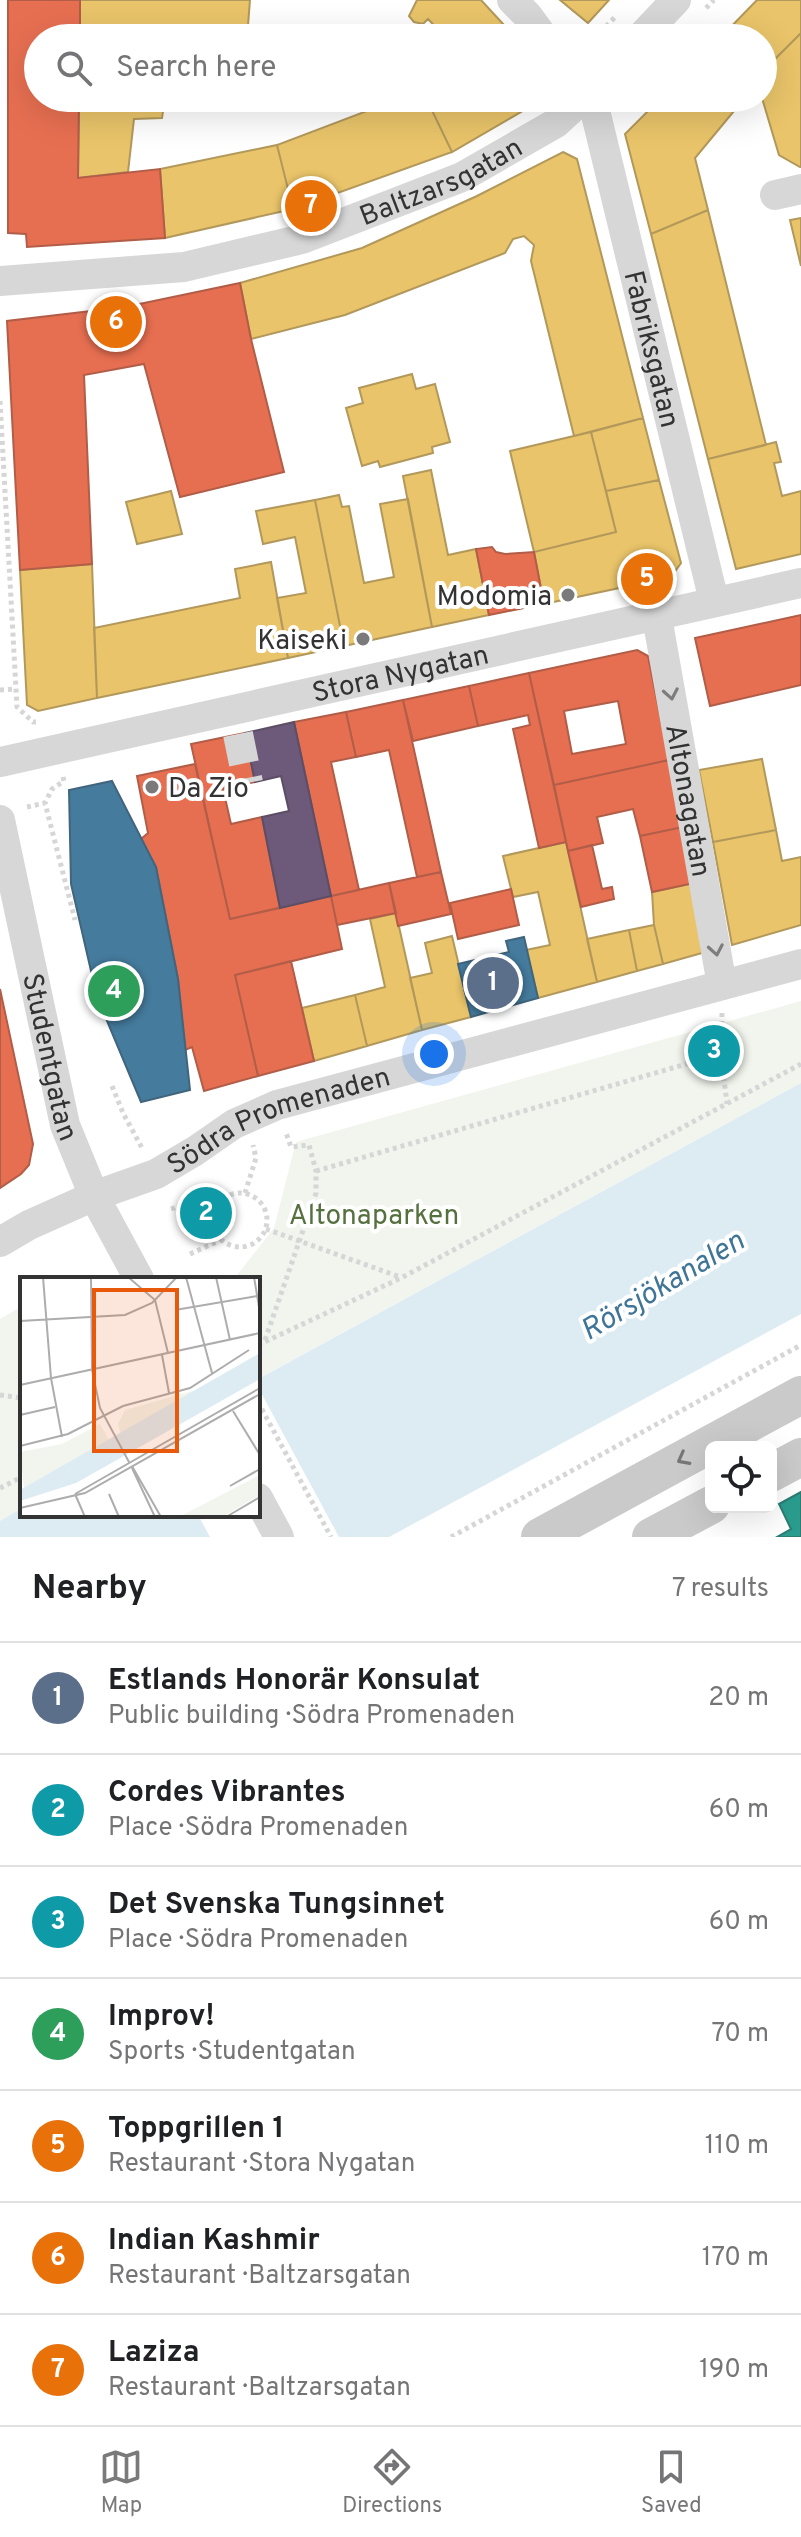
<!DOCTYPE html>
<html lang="en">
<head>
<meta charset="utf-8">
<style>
  body { margin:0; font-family:Overpass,sans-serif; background:#f6f6f6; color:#202124 }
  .controls { position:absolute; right:24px; bottom:24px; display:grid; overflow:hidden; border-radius:12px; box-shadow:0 8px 32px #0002 }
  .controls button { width:72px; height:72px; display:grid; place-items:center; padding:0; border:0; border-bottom:2px solid #e0e0e0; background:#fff; color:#202124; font:40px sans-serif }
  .you { position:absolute; left:434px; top:1054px; width:28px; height:28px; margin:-20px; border:6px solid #fff; border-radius:50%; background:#1a73e8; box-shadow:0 0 0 12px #1a73e833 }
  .badge { display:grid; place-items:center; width:52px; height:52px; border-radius:50%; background:#7a7a7a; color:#fff; font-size:26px; font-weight:700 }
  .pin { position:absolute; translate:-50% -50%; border:4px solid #fff; box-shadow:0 2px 8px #0006 }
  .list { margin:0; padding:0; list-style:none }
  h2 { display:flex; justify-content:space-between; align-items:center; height:104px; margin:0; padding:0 32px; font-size:34px }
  h2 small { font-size:26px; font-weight:400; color:#757577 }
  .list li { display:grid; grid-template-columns:52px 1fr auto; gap:24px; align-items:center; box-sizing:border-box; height:112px; padding:0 32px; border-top:2px solid #e0e0e0 }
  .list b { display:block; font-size:30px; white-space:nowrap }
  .list p { margin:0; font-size:26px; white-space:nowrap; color:#757577 }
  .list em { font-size:26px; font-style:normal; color:#757577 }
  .icon { flex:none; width:44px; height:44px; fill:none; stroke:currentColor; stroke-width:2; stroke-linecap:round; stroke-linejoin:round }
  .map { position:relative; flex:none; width:801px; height:1537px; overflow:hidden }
  .search { position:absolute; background:#fff; box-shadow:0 8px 32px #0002; left:24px; right:24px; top:24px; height:88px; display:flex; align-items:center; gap:20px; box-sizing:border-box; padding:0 28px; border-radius:44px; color:#757577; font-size:30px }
  .sheet { height:888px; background:#fff }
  nav { display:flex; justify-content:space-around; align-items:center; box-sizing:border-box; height:112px; border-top:2px solid #e0e0e0; background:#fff; font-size:22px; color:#757577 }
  nav a { display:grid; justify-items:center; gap:4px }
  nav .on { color:#7a7a7a }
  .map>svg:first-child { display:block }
</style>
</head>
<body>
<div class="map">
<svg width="801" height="1537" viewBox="0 0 801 1537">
  <rect width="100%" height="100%" fill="#fff"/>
  <path fill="#f1f5ed" d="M 801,1001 L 801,1083 L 261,1377 L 258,1367 L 258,1279 L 234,1279 L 274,1228 L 296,1142 Z
    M 22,1306 L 22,1508 L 0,1521 L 0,1319 Z"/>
  <path fill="#ddebf3" d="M 801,1083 L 801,1314 L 389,1537 L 0,1537 L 0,1521 L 22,1508 L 22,1515 L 258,1515 L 258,1379 Z"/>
  <path fill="#fff" d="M 258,1387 L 339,1537 L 210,1537 L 198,1515 L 258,1515 Z"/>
  <path fill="#e9c46a" stroke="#b2985a" stroke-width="2" d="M 80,0 L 250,0 L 247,38 L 80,38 Z
    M 417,0 L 481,0 L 516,38 L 446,38 L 428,19 L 423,24 L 414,22 L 409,16 Z
    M 560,0 L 609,0 L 588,23 Z
    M 757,0 L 801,0 L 801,33 L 763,71 L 763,38 L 720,38 Z
    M 801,33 L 801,167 L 800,167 L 779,155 L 762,98 L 763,71 Z
    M 79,98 L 165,98 L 162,118 L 134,119 L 128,172 L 78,178 Z
    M 401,98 L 426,98 L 452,152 L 293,209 L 277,145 Z
    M 426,98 L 545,98 L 452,152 Z
    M 661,98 L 721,98 L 734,111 L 695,158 L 708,210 L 651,234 L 625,134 Z
    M 277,145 L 293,209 L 165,238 L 160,169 Z
    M 563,152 L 577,159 L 643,418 L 574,436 L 531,261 L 534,245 L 524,236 L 513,239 L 505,253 L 345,315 L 251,339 L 240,283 L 362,248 L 477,196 Z
    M 708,210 L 766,445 L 708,459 L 651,234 Z
    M 801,218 L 801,266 L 790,220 Z
    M 412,374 L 416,389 L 435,384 L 450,442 L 432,447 L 433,453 L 380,467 L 378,461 L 362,466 L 346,408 L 363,403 L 359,388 Z
    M 643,418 L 659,480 L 606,491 L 591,432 Z
    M 591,432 L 616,532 L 534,552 L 510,451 Z
    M 776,442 L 781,462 L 774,463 L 782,496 L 801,491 L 801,554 L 736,569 L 708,459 Z
    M 431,470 L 448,555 L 476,549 L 489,615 L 432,627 L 403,476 Z
    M 659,480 L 681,563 L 671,577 L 544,604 L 534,552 L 616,532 L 606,491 Z
    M 171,491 L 182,534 L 137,544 L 126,502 Z
    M 339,495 L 342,507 L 349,506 L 364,583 L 394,577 L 380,504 L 408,499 L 432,627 L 344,646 L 315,500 Z
    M 315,500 L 344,646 L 288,658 L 277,598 L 306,593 L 295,537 L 263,544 L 256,511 Z
    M 271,562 L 288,658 L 97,698 L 94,628 L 240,598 L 235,569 Z
    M 92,564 L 97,698 L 38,711 L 27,705 L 20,570 Z
    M 762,759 L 776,830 L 713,842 L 699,770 Z
    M 776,830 L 782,861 L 801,857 L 801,925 L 732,945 L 713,842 Z
    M 566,842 L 597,982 L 538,998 L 526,950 L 550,945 L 538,892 L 513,897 L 503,856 Z
    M 694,883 L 702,953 L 663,964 L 654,925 L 652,892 Z
    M 396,913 L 422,1030 L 367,1046 L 355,995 L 385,987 L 370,919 Z
    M 654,925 L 663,964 L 637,971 L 629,930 Z
    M 629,930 L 637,971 L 597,982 L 587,939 Z
    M 452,936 L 471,1017 L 422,1030 L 410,978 L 432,973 L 425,943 Z
    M 355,995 L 367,1046 L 314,1061 L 302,1008 Z"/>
  <path fill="#e76f51" stroke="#b15d48" stroke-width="2" fill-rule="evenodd" d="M 8,0 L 80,0 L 80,38 L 38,38 L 38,98 L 79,98 L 78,178 L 160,169 L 165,238 L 27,247 L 26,234 L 8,233 Z
    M 240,283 L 251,339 L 284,472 L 180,497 L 144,364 L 84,375 L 92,564 L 20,570 L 7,321 L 125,307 Z
    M 492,547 L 496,552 L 505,554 L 534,552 L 544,604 L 489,615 L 476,549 Z
    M 801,615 L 801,685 L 710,706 L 695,638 Z
    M 637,650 L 648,656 L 669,760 L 554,785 L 529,673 ZM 618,701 L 626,744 L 572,754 L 564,711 Z
    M 529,673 L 566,842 L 539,848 L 513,729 L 530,725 L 528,715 L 478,726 L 469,686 Z
    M 469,686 L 478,726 L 413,741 L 403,700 Z
    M 403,700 L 441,872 L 417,877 L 389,750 L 356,757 L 346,712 Z
    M 346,712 L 356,757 L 331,762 L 359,890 L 331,896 L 294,722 Z
    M 245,733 L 255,782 L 241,785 L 241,789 L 231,792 L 230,787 L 223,789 L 231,824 L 262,817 L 280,908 L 230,919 L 191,744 Z
    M 669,760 L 683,827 L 640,836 L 633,809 L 597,817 L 603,843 L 568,851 L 554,785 Z
    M 195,764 L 230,919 L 331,896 L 342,949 L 235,975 L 258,1076 L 204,1091 L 192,1047 L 185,1050 L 178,979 L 156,867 L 141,839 L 148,833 L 137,776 Z
    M 683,827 L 694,883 L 652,892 L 640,836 Z
    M 592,845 L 602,889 L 612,887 L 614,899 L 581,907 L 568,851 Z
    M 441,872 L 451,914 L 398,926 L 389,883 Z
    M 389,883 L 396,913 L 337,925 L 331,896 Z
    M 511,889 L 519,925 L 458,939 L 450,903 Z
    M 291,961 L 314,1061 L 258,1076 L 235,975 Z
    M 0,989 L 33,1144 L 29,1165 L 21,1174 L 0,1188 Z"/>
  <path fill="#6d597a" stroke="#5c4e65" stroke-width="2" d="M 294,722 L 331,896 L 280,908 L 262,817 L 289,811 L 281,776 L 255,782 L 245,733 Z"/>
  <path fill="#2a9d8f" stroke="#2d7d73" stroke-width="2" d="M 801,1492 L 801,1537 L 777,1537 L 791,1529 L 779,1504 Z"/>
  <path fill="#457b9d" stroke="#40657d" stroke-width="2" d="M 112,781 L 156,867 L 178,979 L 190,1090 L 141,1102 L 97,997 L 71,884 L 69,790 Z
    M 524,937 L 538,998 L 471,1017 L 458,964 L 509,952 L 506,941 Z"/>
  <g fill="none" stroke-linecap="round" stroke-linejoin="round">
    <path stroke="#d6d6d6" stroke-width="30" stroke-dasharray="30 15" stroke-linecap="butt" d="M 238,734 L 248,783"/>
    <path stroke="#d6d6d6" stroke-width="5" stroke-dasharray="4 4" stroke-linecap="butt" d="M 706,8 L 714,0
      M 595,38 L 617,15
      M 0,401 L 17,707 L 33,722 L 36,722
      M 0,690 L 16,689
      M 63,777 L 64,781 L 52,789 L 45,803 L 75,920
      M 27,807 L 45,803
      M 722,1013 L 721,1054 L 727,1104
      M 112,1086 L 123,1113 L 142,1148
      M 316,1171 L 721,1054
      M 245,1193 L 256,1158 L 253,1145
      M213 1220a27 27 0 1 1 54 0a27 27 0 1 1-54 0Z
      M 171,1209 L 210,1195 L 225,1197
      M 266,1229 L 400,1277
      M 190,1254 L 221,1240
      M 265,1340 L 316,1193 L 316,1171 L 309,1145 L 291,1147 L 286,1133
      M 258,1345 L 401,1278 L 801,1064
      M 0,1395 L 22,1398
      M 258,1402 L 331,1537
      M 0,1488 L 22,1477
      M 451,1537 L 801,1345"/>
    <g stroke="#d7d7d7" stroke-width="30">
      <path d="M 512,0 L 528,16 L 544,38"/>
      <path d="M 640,38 L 676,0"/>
      <path id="s1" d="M 592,98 L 714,601"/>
      <path d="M 775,195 L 801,189"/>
      <path id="s2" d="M 0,281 L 184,267 L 302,239 L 462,177 L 556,123 L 583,98"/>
      <path id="s3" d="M 657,617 L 722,985"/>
      <path id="s4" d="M 0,762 L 801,583"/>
      <path id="s5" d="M 0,820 L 65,1125 L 94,1196 L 139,1279"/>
      <path id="s6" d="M 0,1242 L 29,1225 L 94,1196 L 156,1174 L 195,1151 L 234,1124 L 277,1105 L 801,964"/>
      <path d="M 258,1498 L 279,1537"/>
    </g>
    <path stroke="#cacaca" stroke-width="38" d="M 771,1473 L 801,1457
      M 540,1537 L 801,1395
      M 651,1537 L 711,1505"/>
  </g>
  <defs><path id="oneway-chevron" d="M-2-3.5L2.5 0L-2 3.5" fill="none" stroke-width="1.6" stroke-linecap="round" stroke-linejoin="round" transform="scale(2)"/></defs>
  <g stroke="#7d7d7d">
    <use href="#oneway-chevron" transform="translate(671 694) rotate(80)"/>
    <use href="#oneway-chevron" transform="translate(716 950) rotate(80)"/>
  </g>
  <use stroke="#777" href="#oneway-chevron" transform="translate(683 1459) rotate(152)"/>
  <g fill="#7a7a7a" stroke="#fff" stroke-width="3">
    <circle cx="568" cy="595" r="8"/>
    <circle cx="363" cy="639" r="8"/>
    <circle cx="152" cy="787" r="8"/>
  </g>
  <g text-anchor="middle" stroke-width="8" stroke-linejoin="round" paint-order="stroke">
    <g font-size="28" fill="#333" stroke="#fff">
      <text dy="10" stroke="none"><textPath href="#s2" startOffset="456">Baltzarsgatan</textPath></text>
      <text dy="10" stroke="none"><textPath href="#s1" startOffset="258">Fabriksgatan</textPath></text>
      <text dy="10" stroke="none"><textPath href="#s4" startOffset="410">Stora Nygatan</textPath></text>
      <text dy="10" stroke="none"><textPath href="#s3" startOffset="186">Altonagatan</textPath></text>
      <text dy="10" stroke="none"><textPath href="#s5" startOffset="242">Studentgatan</textPath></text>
      <text dy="10" stroke="none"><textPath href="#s6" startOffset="306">Södra Promenaden</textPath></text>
    </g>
    <g font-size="28" fill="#333" stroke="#fff" text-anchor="end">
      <text x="552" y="605">Modomia</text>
      <text x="347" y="649">Kaiseki</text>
      <text x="168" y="797" text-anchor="start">Da Zio</text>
    </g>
    <g font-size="28" fill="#56703f" stroke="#fff">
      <text x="374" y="1224">Altonaparken</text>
    </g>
    <g font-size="30" font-style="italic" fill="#3f7597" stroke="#fff">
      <text transform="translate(662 1285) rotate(-31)" y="10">Rörsjökanalen</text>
    </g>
  </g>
  <g transform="translate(20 1277)">
    <rect width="240" height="240" fill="#fff"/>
    <path d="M 172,114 L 175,117 L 101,157 L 98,147 L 105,133 ZM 80,147 L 89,163 L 4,211 L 0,175 L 42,167 ZM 240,198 L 240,218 L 202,240 L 159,240 Z" fill="#f1f5ed"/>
    <path d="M 240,76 L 240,102 L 56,206 L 0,224 L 0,213 Z" fill="#ddebf3"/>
    <path fill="none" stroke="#adadad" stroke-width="2" d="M 23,0 L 31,101 L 42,160M 71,0 L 72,93 L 80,131 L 109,185M 108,0 L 135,23 L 148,76M 166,0 L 192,96M 196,0 L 210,63M 234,0 L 240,36M 155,33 L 237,19M 0,44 L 105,38 L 132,26 L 157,0M 142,78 L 149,116M 0,108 L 240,56M 213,134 L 240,178M 0,138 L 35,130M 0,169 L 48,157 L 103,129 L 170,111 L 229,73M 112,189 L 141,240M 112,191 L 135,240M 210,209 L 240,192M 55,217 L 65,240M 55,217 L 240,111M 89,217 L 99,240M 0,231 L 65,216 L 240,117M 206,240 L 240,220"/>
    <path fill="#e8590c" fill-opacity="0.15" stroke="#e8590c" stroke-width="4" d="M 74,13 L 157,13 L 157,174 L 74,174 Z"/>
    <rect width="240" height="240" fill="none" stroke="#333" stroke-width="4"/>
  </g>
</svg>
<div class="controls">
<button><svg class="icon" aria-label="locate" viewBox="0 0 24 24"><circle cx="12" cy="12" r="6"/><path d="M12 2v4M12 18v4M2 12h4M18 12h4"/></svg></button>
</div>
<div class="you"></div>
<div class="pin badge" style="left:493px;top:983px;background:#5c6f8a">1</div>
<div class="pin badge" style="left:206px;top:1213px;background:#0f9aa8">2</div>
<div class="pin badge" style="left:714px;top:1051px;background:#0f9aa8">3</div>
<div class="pin badge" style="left:114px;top:991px;background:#2e9e5b">4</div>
<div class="pin badge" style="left:647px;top:579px;background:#e8710a">5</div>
<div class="pin badge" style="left:116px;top:322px;background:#e8710a">6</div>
<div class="pin badge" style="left:311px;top:206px;background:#e8710a">7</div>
<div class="search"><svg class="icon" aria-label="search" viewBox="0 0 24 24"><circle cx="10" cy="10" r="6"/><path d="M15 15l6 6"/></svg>Search here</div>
</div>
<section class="sheet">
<h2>Nearby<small>7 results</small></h2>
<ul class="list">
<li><span class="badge" style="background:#5c6f8a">1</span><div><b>Estlands Honorär Konsulat</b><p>Public building · Södra Promenaden</p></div><em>20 m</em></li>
<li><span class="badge" style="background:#0f9aa8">2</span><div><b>Cordes Vibrantes</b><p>Place · Södra Promenaden</p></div><em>60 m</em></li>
<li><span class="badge" style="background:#0f9aa8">3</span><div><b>Det Svenska Tungsinnet</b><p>Place · Södra Promenaden</p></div><em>60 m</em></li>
<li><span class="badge" style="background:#2e9e5b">4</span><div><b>Improv!</b><p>Sports · Studentgatan</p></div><em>70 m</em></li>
<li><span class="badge" style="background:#e8710a">5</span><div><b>Toppgrillen 1</b><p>Restaurant · Stora Nygatan</p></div><em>110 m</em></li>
<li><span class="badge" style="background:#e8710a">6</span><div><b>Indian Kashmir</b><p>Restaurant · Baltzarsgatan</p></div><em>170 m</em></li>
<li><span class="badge" style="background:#e8710a">7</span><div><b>Laziza</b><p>Restaurant · Baltzarsgatan</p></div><em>190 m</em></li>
</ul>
</section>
<nav>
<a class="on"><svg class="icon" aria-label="map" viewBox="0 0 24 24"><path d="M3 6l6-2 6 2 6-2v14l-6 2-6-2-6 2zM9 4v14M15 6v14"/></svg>Map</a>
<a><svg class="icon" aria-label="directions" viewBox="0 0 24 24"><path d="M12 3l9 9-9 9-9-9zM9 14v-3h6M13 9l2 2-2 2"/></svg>Directions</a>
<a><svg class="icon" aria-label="saved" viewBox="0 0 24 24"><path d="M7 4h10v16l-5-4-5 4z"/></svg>Saved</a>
</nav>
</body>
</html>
